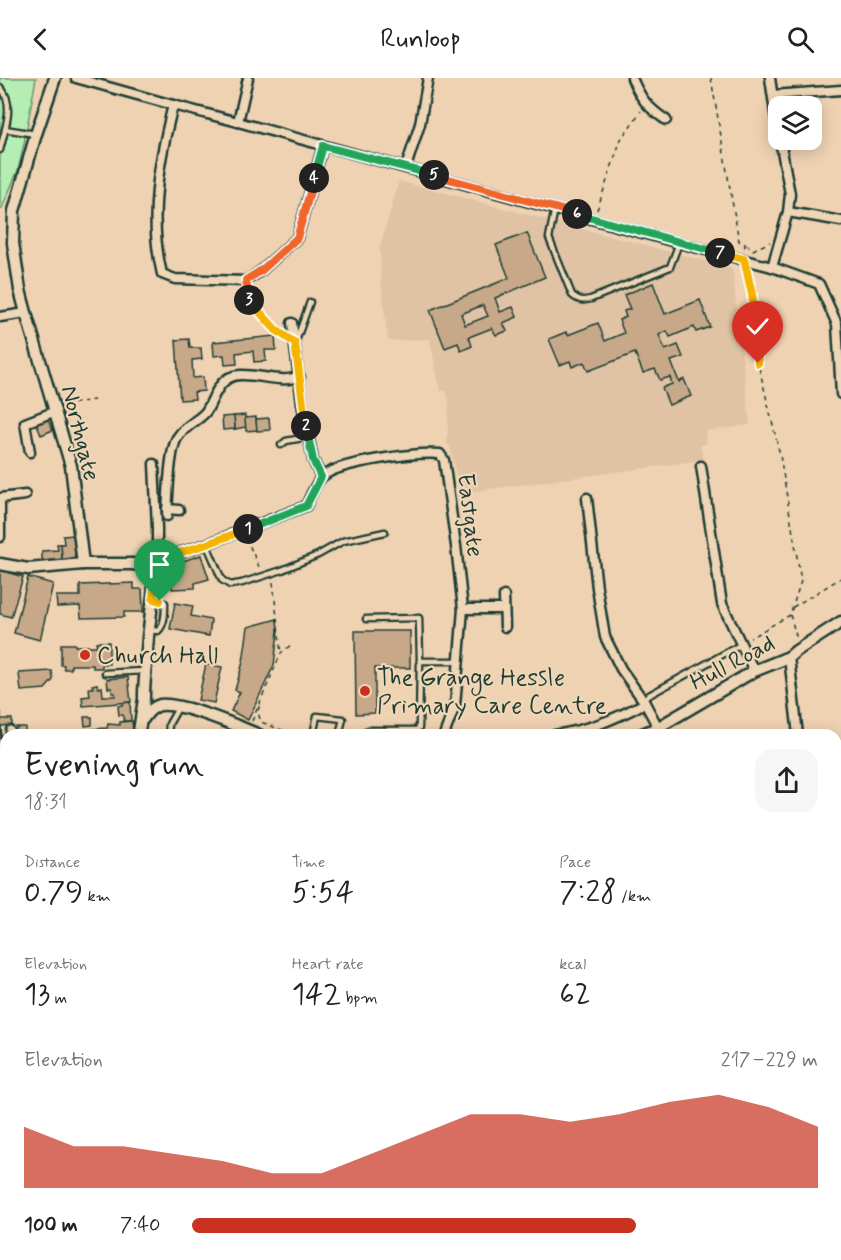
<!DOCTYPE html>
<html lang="en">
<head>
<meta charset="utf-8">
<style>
	body { margin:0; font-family:Mynerve,sans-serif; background:#f6f6f6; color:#202124; height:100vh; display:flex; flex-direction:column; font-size:22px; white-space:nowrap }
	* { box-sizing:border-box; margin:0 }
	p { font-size:20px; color:#757577 }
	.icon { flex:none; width:33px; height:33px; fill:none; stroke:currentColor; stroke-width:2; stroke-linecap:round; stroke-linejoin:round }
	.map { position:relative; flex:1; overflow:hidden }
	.drawer { position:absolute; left:0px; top:651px; width:842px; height:531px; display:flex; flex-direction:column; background:#fff; border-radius:18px 18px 0 0; box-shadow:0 3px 15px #0003 }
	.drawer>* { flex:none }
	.fabs { position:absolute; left:768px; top:18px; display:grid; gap:12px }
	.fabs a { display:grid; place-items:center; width:54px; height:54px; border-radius:12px; background:#fff; box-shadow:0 3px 15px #0003; font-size:30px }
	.pin { position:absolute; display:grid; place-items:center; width:51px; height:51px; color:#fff; margin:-62px -26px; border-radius:50% 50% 50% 0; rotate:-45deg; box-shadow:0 0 6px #0007 }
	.pin .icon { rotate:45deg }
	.km { position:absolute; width:30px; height:30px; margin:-15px; border-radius:50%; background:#222; color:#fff; font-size:16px; line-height:30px; text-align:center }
	.round { display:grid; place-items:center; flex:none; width:63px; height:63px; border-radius:18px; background:#f6f6f6 }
	.summary { display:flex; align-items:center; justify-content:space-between; height:102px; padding:0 24px }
	h1 { font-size:33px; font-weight:600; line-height:45px }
	.figures { display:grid; grid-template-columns:repeat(3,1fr); gap:9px; height:102px; padding:6px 24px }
	.figures div { display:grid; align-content:center }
	.figures b { font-size:30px; font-weight:600 }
	.figures small { font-size:16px; font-weight:400 }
	.figures p { font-size:16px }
	.chart { height:168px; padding:12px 24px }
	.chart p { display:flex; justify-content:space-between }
	.chart svg { width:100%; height:108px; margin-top:6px; fill:#c8321e; opacity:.7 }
	ul { padding:0 24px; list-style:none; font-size:20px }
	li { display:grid; grid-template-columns:96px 72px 1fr; align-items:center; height:45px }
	li i { height:15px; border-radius:8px; background:#c8321e }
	header { display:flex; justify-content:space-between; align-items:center; height:78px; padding:0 24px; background:#fff; font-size:27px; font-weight:600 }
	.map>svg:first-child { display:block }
	.built { fill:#dfc3a4 }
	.green { fill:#b4eeb2; stroke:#6a9673; stroke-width:1.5 }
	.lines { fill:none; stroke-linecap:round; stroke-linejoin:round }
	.stream { stroke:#5f9c9e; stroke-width:3 }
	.building { fill:#c7a98a; stroke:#1f3d34; stroke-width:1.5; fill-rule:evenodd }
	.service-casing { stroke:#1f3d34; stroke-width:9 }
	.pedestrian-casing { stroke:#1f3d34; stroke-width:11 }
	.minor-casing { stroke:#1f3d34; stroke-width:13 }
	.tertiary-casing { stroke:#1f3d34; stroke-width:15 }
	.path { stroke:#1f3d34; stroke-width:1.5; stroke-dasharray:4.5 4.5; stroke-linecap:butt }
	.service { stroke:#efd6b6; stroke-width:4.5 }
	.pedestrian { stroke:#efd6b6; stroke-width:7 }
	.minor { stroke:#efd6b6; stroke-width:8 }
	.tertiary { stroke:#efd6b6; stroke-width:10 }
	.split-1-casing { stroke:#fff; stroke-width:12 }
	.split-2-casing { stroke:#fff; stroke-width:12 }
	.split-3-casing { stroke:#fff; stroke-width:12 }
	.split-4-casing { stroke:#fff; stroke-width:12 }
	.split-5-casing { stroke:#fff; stroke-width:12 }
	.split-6-casing { stroke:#fff; stroke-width:12 }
	.split-7-casing { stroke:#fff; stroke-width:12 }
	.split-8-casing { stroke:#fff; stroke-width:12 }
	.split-1 { stroke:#f5b400; stroke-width:8 }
	.split-2 { stroke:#22a559; stroke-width:8 }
	.split-3 { stroke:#f5b400; stroke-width:8 }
	.split-4 { stroke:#f0652b; stroke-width:8 }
	.split-5 { stroke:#22a559; stroke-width:8 }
	.split-6 { stroke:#f0652b; stroke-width:8 }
	.split-7 { stroke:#22a559; stroke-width:8 }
	.split-8 { stroke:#f5b400; stroke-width:8 }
	.poi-dot { fill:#c8321e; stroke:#efd6b6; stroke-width:2 }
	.labels { text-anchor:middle; stroke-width:4.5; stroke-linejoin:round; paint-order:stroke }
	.street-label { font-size:24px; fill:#1f3d34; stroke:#efd6b6 }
	.poi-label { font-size:24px; fill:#1f3d34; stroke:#efd6b6; text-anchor:start }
</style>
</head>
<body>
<header><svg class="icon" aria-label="back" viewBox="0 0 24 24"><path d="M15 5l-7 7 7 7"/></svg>Runloop<svg class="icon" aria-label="search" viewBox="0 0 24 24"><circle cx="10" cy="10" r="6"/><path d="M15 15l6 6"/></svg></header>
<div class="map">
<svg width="841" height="1182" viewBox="0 0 841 1182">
	<rect width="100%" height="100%" fill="#efd2b2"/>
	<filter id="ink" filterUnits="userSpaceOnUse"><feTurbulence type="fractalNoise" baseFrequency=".0167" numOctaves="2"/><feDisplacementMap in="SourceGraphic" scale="12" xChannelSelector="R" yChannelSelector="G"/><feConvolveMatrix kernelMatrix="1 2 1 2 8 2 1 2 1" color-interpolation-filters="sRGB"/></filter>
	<g filter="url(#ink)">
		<g class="built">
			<polygon points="399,103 732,190 750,347 705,353 706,366 700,367 704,382 460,415 450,368 447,365 449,324 446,313 440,313 430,261 388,263 381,202 380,169"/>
			<polygon points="841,816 841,1182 371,1182 372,1176 836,1176 836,817"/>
		</g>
		<polygon class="green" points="0,0 36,0 24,66 18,92 2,130 0,131"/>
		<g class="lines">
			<g class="stream">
				<polyline points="836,789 841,784"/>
				<polyline points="361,1182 362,1176"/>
			</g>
		</g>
		<g class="building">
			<path d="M 527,155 L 545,199 L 495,220 L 500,234 L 513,229 L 517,239 L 503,245 L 507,253 L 496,257 L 492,250 L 469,259 L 472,268 L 461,273 L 458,265 L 445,270 L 430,232 L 509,200 L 496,167 ZM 483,227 L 488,238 L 465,247 L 461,236 Z"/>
			<polygon points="653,205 665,236 700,222 710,249 696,254 694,249 670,259 667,253 659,257 665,272 678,267 683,279 671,283 679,304 684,301 691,318 669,327 662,310 672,306 670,299 660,302 655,291 643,295 635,275 588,293 584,284 572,289 570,283 560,287 549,261 566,254 568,257 598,245 605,263 624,255 619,242 626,239 624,233 630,231 624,217"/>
			<polygon points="275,258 276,272 265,272 266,283 254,284 253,273 236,275 237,286 225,287 224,277 214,278 213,264"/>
			<polygon points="189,261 190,270 201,270 202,281 192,282 193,300 203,299 204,313 194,314 195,321 180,322 176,262"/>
			<polygon points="245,337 246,349 235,351 234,338"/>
			<polygon points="234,338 235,351 223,352 222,339"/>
			<polygon points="256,339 257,352 246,353 245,340"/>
			<polygon points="47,340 53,352 41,357 36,345"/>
			<polygon points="269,340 270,352 257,353 256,341"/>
			<polygon points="74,457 75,481 62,482 61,466 64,466 63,458"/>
			<polygon points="57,466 61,466 62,482 42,483 42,473 58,472"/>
			<polygon points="201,477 209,501 195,505 195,510 172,511 173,491 171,487"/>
			<polygon points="0,492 23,499 11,539 0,536"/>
			<polygon points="28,499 53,506 40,562 14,555"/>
			<polygon points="134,505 134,511 142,511 143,534 124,534 124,539 81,540 80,528 57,529 56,518 80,518 80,507"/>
			<polygon points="175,525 193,528 191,538 211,542 209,558 170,551"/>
			<polygon points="277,541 278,553 274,587 248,642 231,633 240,614 235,612 243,584 248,549"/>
			<polygon points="355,553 410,553 410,590 375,590 375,635 356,636"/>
			<polygon points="96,564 109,564 109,586 102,586 102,590 93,590 93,587 71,587 71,591 64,591 64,587 61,587 61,566 75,566 75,568 97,568"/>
			<polygon points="206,586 222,589 214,625 198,622"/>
			<polygon points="52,593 53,602 45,611 21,613 19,595"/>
			<polygon points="128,599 131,624 83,628 82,619 90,618 89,610 93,610 92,607 97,606 98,610 102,609 103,618 115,618 115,615 112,615 112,610 108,610 107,601"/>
			<polygon points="130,624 131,643 124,643 123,637 119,637 118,628 123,627 123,625"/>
			<polygon points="1,634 1,641 12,641 12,647 1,648 2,661 0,661"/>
			<polygon points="84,639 92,639 92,647 85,648"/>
			<polygon points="132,643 133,652 132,652 132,655 129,654 128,657 92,657 93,651 107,650 108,646 120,647 120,644"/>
			<polygon points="16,649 25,649 25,657 17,657"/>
			<polygon points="0,676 0,684 6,684 6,701 0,701"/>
			<polygon points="0,715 6,715 6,733 0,732"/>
			<polygon points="841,832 841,880 836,867 836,834"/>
			<polygon points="841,916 841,932 836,934 836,920"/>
			<polygon points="836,1130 841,1146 841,1156 836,1158"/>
			<rect x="393" y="1176" width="24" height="6"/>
			<polygon points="531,1176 550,1176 545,1182 537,1182 530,1177"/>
		</g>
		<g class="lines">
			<g class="service-casing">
				<g id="service">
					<path d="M 0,9 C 16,25 4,54 0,72"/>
					<polyline points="5,51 35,56"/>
					<path d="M 555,130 L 549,160 L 572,217 C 579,223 583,223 591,221 L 670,189 L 679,165"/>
					<polyline points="296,263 310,224"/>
					<polyline points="281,367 286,363 308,359"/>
					<polyline points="207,467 222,502 230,507 242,505 282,492 318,477 343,463 385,454"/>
					<polyline points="366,541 419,540 420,583"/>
					<path d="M 150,552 L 158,553 C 165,547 165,534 165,525 L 153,521"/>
					<polyline points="105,595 144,593"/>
					<polyline points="642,621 742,566"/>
					<polyline points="168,657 169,646 178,630"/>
					<polyline points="313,657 317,638 343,641 339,657"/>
					<polyline points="360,657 368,652 416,652 419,650 420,583 458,583"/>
					<polyline points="345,1182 346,1176"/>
					<polyline points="389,1182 389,1176"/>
				</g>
			</g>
			<g class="pedestrian-casing">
				<g id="pedestrian">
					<polyline points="10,652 10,657"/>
					<polyline points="0,712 6,711"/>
				</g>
			</g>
			<g class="minor-casing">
				<g id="minor">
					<polyline points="76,0 173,27 238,44 679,165 772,189 819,206 837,246 841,316"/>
					<path d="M 632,0 C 640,20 648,30 666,42"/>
					<polyline points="770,0 778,55"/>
					<polyline points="773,17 841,12"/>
					<path d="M 173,27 C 159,83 148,139 162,196 L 175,201 L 246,203 L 262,192 L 297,160 L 323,68"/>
					<polyline points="238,44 248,0"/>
					<polyline points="406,89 420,46 428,0"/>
					<polyline points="788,134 841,143"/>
					<polyline points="772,189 788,134 790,116 780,62"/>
					<polyline points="0,239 26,235"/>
					<polyline points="292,245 302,326 313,382 321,399"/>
					<polyline points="30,374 25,345 56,333"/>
					<polyline points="154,386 157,450 157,482"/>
					<polyline points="701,388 722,526 754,593"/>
					<polyline points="587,420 597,510 605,559 621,591 645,625 662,657"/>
					<polyline points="167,431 179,432"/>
					<path d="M 167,438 C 168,420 169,373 177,360 C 185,347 202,341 207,332 C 215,318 219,298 240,297 C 253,296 268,301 281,301 C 287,302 294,300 300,299"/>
					<polyline points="0,459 0,420 25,417"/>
					<path d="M 149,488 L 157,482 L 207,466 L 306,428 C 310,420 316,404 322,399 C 337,384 418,374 440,376 L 444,382 L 456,468 L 463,531 L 455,628 L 444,657"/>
					<polyline points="504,518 505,549"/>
					<polyline points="463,531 504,531"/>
					<polyline points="789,579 798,657"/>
					<path d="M 555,657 C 591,651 613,642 645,625"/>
					<polyline points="0,782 6,779"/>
					<polyline points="836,809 841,808"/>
					<polyline points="0,884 6,883"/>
					<polyline points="836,946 841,946"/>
					<polyline points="0,1004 6,1022"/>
					<polyline points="0,1062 6,1060"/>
					<polyline points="0,1170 6,1168"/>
					<polyline points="72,1176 74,1182"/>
					<polyline points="216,1182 216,1176"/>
				</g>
			</g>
			<g class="tertiary-casing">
				<g id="tertiary">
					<polyline points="55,0 36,56 14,133 13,165 20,212 26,235 71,388 83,486"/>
					<polyline points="0,486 28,491 83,486 132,486 149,488 155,501 148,559 144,613 144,621 139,653 140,657"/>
					<path d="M 143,641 C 147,635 152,629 160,627 C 181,624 238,648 259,657"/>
					<polyline points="640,657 657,650 754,593 789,579 796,573 841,544"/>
				</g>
			</g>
			<g class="path">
				<polyline points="711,0 739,163 745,166 744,173"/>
				<polyline points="597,132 621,61 641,33"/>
				<polyline points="746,166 753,172 770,164"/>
				<polyline points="746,193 752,216 756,252 758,285 780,377 801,503 790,537 750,560"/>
				<polyline points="248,212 249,223 276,252 285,258"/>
				<polyline points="64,327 94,322"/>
				<polyline points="246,460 260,491"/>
				<polyline points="273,504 281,575"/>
				<polyline points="793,529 841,500"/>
				<polyline points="790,537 797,561"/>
				<polyline points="259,628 258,635 261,644 295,657"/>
				<polyline points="252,643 281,575 292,566"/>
				<polyline points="0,954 6,988"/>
				<polyline points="0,1138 2,1146 0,1150"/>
			</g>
			<use href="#service" class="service"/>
			<use href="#pedestrian" class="pedestrian"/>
			<use href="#minor" class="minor"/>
			<use href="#tertiary" class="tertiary"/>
		</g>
	</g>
	<g class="lines" filter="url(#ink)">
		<g class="split-1-casing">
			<polyline id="split-1" points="160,523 153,521 155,501 149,488 157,482 207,466 248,451"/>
		</g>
		<g class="split-2-casing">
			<polyline id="split-2" points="248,451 306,428 321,399 313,382 306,348"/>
		</g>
		<g class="split-3-casing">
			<polyline id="split-3" points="249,222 276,252 295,265 306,348"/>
		</g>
		<g class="split-4-casing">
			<polyline id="split-4" points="249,222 246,202 262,192 297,160 314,100"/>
		</g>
		<g class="split-5-casing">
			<polyline id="split-5" points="314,100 323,68 434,97"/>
		</g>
		<g class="split-6-casing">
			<polyline id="split-6" points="434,97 577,136"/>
		</g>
		<g class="split-7-casing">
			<polyline id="split-7" points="577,136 720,175"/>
		</g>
		<g class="split-8-casing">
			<polyline id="split-8" points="720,175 744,181 752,216 756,252 758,285"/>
		</g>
		<use href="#split-1" class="split-1"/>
		<use href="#split-2" class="split-2"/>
		<use href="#split-3" class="split-3"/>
		<use href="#split-4" class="split-4"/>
		<use href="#split-5" class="split-5"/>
		<use href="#split-6" class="split-6"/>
		<use href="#split-7" class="split-7"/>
		<use href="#split-8" class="split-8"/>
	</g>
	<g class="poi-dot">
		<circle cx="85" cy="577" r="6"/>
		<circle cx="365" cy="613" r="6"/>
	</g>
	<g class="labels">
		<g class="street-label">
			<text transform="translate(81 355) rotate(76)" y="8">Northgate</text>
			<text transform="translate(471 437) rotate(83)" y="8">Eastgate</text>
			<text transform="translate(732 584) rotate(-28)" y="8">Hull Road</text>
		</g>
		<g class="poi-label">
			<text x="97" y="585">Church Hall</text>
			<text x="377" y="607">The Grange Hessle<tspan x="377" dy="28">Primary Care Centre</tspan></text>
		</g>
	</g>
</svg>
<div class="fabs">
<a><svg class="icon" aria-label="layers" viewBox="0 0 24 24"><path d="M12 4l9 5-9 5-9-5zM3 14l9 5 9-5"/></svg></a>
</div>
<div class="pin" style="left:160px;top:523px;background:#1e9e55"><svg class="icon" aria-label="arrive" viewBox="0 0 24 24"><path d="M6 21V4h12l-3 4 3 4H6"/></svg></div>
<div class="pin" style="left:758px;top:285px;background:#d93025"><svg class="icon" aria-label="check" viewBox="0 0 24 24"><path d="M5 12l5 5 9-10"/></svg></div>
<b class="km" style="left:248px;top:451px">1</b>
<b class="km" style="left:306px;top:348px">2</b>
<b class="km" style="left:249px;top:222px">3</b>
<b class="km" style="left:314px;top:100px">4</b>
<b class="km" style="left:434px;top:97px">5</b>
<b class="km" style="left:577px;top:136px">6</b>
<b class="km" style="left:720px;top:175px">7</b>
<section class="drawer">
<div class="summary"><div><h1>Evening run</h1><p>18:31</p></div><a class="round"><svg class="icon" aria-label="share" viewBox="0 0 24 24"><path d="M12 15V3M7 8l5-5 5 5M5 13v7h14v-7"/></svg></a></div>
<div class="figures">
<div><p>Distance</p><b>0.79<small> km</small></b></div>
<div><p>Time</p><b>5:54</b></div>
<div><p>Pace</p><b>7:28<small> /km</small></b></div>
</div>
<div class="figures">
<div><p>Elevation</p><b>13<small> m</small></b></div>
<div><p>Heart rate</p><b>142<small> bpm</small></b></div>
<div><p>kcal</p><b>62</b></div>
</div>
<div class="chart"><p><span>Elevation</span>217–229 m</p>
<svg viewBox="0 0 160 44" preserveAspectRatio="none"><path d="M0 44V19L10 27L20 27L30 30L40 33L50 38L60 38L70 30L80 22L90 14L100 14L110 17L120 14L130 9L140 6L150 11L160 19V44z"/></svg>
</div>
<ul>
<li><b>100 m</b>7:40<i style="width:71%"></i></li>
</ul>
</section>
</div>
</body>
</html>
